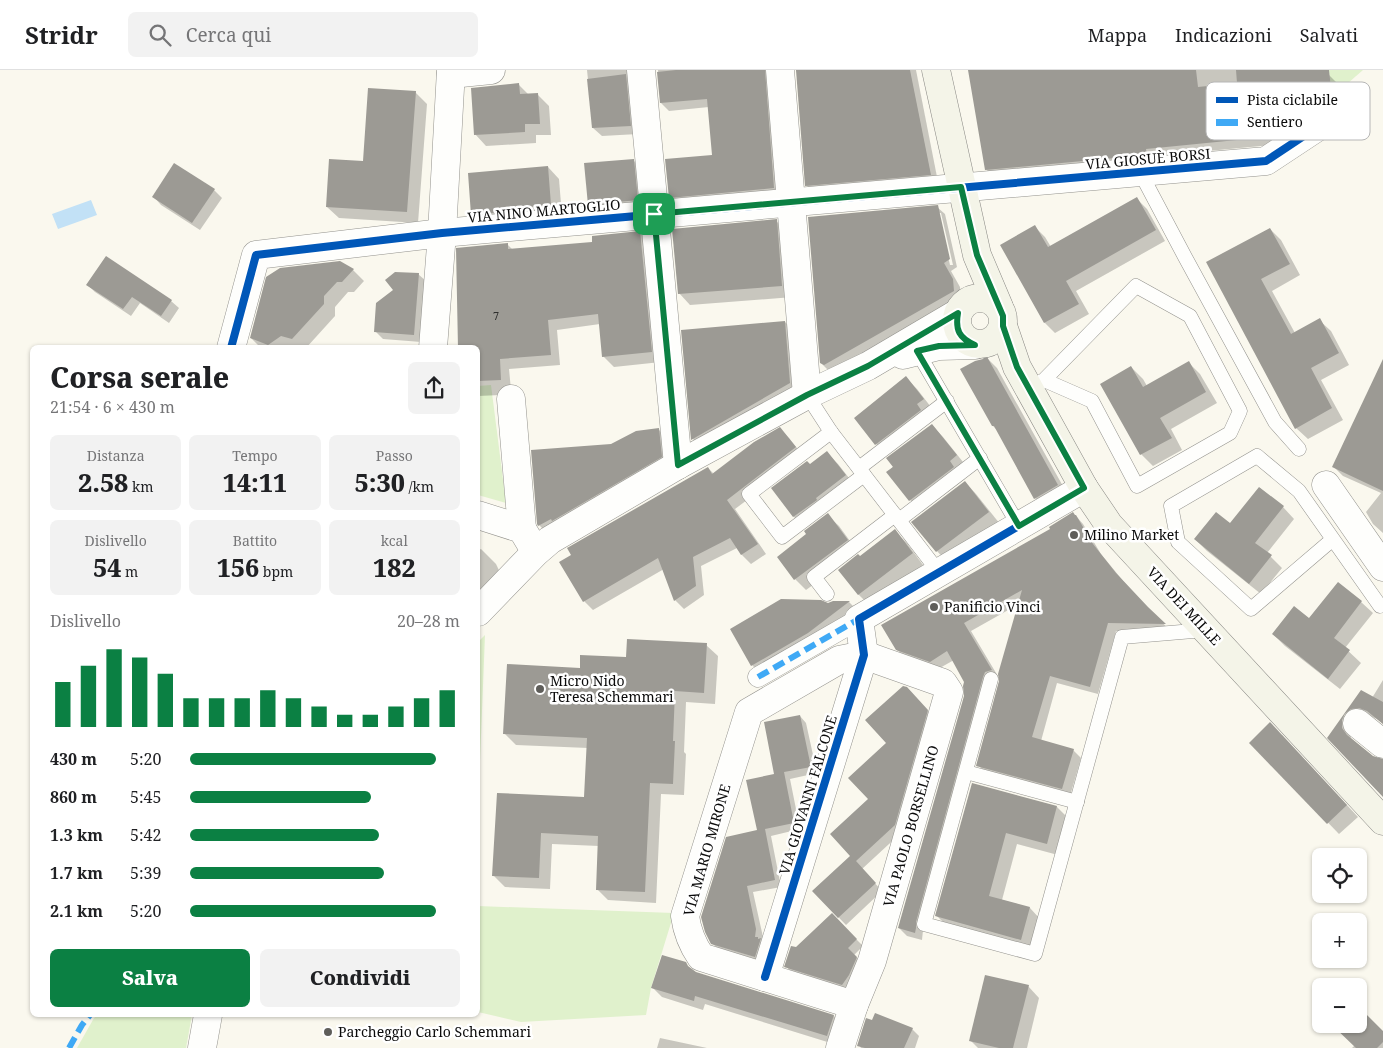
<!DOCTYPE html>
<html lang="it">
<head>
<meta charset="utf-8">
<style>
	body { margin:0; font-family:"Noto Serif",serif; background:#f2f2f2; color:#202124; height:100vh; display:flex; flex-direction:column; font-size:19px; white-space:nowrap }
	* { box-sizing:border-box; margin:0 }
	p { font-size:16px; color:#757577 }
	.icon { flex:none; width:28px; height:28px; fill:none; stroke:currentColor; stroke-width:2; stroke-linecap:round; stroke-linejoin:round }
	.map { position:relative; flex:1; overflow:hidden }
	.panel { position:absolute; left:30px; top:275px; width:450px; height:672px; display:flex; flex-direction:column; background:#fff; border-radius:8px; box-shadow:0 1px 4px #0004 }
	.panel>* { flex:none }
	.buttons { position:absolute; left:1312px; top:778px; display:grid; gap:10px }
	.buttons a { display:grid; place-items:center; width:55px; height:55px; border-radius:8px; background:#fff; box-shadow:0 1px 4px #0004; font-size:25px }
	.pin { position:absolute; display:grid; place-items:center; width:42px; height:42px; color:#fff; margin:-21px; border-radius:10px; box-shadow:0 2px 8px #0006 }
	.round { display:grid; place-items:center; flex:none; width:52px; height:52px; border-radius:8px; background:#f2f2f2 }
	.summary { display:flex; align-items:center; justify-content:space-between; height:85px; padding:0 20px }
	h1 { font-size:28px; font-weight:800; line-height:38px }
	.stats { display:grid; grid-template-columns:repeat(3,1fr); gap:8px; height:85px; padding:5px 20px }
	.stats div { display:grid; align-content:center; border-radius:8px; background:#f2f2f2; text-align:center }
	.stats b { font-size:25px; font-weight:800 }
	.stats small { font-size:14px; font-weight:400 }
	.stats p { font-size:14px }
	.chart { height:140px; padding:10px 20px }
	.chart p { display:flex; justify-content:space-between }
	.chart svg { width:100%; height:90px; margin-top:5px; stroke:#0b8043; stroke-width:6 }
	.button { display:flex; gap:10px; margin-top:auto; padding:10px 20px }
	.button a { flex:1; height:58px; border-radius:8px; background:#0b8043; color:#fff; font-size:20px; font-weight:800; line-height:58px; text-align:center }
	.button a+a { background:#f2f2f2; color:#202124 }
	ul { padding:0 20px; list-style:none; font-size:16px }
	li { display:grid; grid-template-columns:80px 60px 1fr; align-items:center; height:38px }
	li i { height:12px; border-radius:6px; background:#0b8043 }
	header { display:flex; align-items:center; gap:30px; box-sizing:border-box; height:70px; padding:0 25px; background:#fff; border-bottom:1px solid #e0e0e0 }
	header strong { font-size:24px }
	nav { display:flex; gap:28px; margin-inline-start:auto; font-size:18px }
	.search { width:350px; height:45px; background:#f2f2f2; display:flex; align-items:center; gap:12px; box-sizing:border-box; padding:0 18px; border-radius:8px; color:#757577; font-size:19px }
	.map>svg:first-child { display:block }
	.green { fill:#e0f1cc }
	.water { fill:#c2e1f6 }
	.shadow { fill:#0003; fill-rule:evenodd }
	.building { fill:#9c9a94 }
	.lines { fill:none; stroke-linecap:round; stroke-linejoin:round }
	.service-casing { stroke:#93928d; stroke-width:15 }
	.pedestrian-casing { stroke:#93928d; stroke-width:21 }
	.minor-casing { stroke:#93928d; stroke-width:29 }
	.tertiary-casing { stroke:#93928d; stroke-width:29 }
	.secondary-casing { stroke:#898884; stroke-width:29 }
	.service { stroke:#fefefc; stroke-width:14 }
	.pedestrian { stroke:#fefefc; stroke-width:20 }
	.minor { stroke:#fefefc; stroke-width:28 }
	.tertiary { stroke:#fefefc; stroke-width:28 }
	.secondary { stroke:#f4f4e8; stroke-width:28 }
	.quiet { stroke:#3fa9f5; stroke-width:6; stroke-dasharray:12 6; stroke-linecap:butt }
	.cycleway-casing { stroke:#fff; stroke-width:11 }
	.cycleway { stroke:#0057b8; stroke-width:8 }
	.route-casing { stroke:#fff; stroke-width:10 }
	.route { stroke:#0b8043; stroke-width:6 }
	.poi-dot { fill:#5f5e5a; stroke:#fff; stroke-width:2 }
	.labels { text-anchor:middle; stroke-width:5; stroke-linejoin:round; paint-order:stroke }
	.number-label { font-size:11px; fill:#2f2f2d }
	.street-label { font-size:14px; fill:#0b0b0b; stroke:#fff }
	.poi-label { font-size:14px; fill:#0b0b0b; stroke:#fff; text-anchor:start }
	.key { fill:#fff; stroke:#b6b6b6; stroke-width:1 }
	.key-label { font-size:14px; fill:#0b0b0b }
</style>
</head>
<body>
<header>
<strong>Stridr</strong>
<div class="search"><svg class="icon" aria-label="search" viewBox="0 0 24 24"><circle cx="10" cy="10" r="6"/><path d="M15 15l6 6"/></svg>Cerca qui</div>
<nav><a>Mappa</a><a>Indicazioni</a><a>Salvati</a></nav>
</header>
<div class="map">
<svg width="1383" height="978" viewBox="0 0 1383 978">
	<rect width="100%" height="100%" fill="#faf8ee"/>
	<g class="green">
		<polygon points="1329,0 1363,0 1332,27"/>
		<polygon points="491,315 506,433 478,425 478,316"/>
		<polygon points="485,565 478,742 478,572"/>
		<polygon points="478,836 674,843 651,918 646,945 521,952 478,942"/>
		<polygon points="98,945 192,945 186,978 77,978 94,948"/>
	</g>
	<polygon class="water" points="91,130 97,145 58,159 52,144"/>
	<g class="shadow">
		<polygon points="587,0 636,0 638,64 602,66 593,58"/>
		<polygon points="658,0 775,0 782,126 678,135 670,127 713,86 709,37 669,41 661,33"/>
		<polygon points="797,0 916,0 938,112 815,123 806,115"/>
		<polygon points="969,0 1302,0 1329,5 1337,13 1340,36 1284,74 1154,86 1154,93 994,108 986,99"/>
		<polygon points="519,15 529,25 538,25 549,36 551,65 536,65 536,73 486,76 475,64"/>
		<polygon points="415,22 427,34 418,153 339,148 327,137 364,93"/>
		<polygon points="633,90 645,102 648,141 601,145 590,134"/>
		<polygon points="175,95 214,120 222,128 200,160 161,135 154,127"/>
		<polygon points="548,97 559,109 562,146 484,156 473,144"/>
		<polygon points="1137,129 1147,139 1165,171 1076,221 1089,244 1055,263 1045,253 1002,175 1035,157 1045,167 1051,177"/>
		<path d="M 937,137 L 945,144 L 957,197 L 951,201 L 960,217 L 961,229 L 831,301 L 829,301 L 821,293 ZM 938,143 L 941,143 L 953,195 L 950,195 Z"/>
		<polygon points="776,151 788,162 793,227 690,235 679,223"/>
		<polygon points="1270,159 1281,170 1300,205 1272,221 1295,263 1319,250 1331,261 1349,295 1321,310 1343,350 1308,369 1296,358 1208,192"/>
		<polygon points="640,163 650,173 661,292 614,297 603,286 600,254 557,260 560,295 509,299 511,320 501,320 501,325 478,326 478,278 507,174 513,180 594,173"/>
		<polygon points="340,192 353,200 364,211 354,222 348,222 335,237 335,246 306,278 261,278 251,268"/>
		<polygon points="418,204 426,211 421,272 383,269 376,262"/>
		<polygon points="88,215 171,231 179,238 169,253 140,233 131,246 95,222"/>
		<polygon points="785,252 794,261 799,322 701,378 693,369 682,262"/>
		<polygon points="986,287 997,298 1069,427 1046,440 1035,428 997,360 993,356 983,290"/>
		<polygon points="1189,293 1200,304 1217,333 1171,359 1182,380 1153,396 1141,384 1102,314 1131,297 1143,309 1147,316"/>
		<polygon points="906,308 917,319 934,341 927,346 931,352 887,385 876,374"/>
		<polygon points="1383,318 1383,463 1373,454 1366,442 1381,423 1343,406 1334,397"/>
		<polygon points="932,355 943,367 967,397 960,403 965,409 922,442 910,430 888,402"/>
		<polygon points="658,359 669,370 671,397 550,466 538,454 611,376"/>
		<polygon points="780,359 789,368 804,387 735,439 766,484 751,494 742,485 737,478 701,496 704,525 684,539 675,530 664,499 593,540 584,531 708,398 714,404"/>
		<polygon points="827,383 838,394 856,417 826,440 827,441 806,458 794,447 773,418 810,396"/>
		<polygon points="965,412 976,424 1000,454 948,493 937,481"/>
		<polygon points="1260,418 1283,437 1294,449 1267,483 1282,498 1261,524 1207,481 1195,469 1231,455"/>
		<polygon points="827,445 839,456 858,482 806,520 795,509"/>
		<polygon points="1076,446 1083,454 1101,484 1124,512 1152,543 1172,562 1116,561 1098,624 1057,613 1041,671 1073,680 1081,688 1070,726 986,703 978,695 1019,534 971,561 999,608 993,610 923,860 922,870 907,866 899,858 965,626 966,612 954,590 938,599 905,587 896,579"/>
		<polygon points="894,461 906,472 923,495 870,536 858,524 860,487"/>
		<polygon points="481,479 496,494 505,513 478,531 478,480"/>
		<polygon points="1338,513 1361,532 1373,543 1345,578 1361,593 1340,619 1285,576 1273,564 1309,550"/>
		<polygon points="833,532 849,532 856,539 759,602 752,595"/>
		<polygon points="706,575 718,586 715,634 686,632 684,682 686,684 684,725 661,724 656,833 608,830 597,819 599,776 552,774 550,819 505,817 494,806 498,724 585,729 588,678 516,675 504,663 581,599 627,589"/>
		<polygon points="1383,610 1383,654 1377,649 1370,646 1350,659 1351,668 1373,687 1383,690 1383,726 1329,668 1361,622 1372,628"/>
		<polygon points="914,626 934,648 902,762 862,799 882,821 846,855 813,821 852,786 870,730"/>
		<polygon points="800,646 806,653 817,703 790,709 800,759 771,766 781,817 753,822 763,867 761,893 719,880 712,873 759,761 776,705"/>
		<polygon points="1282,665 1358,747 1339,764 1251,673"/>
		<polygon points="973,714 1057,737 1068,748 1058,785 1017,774 1002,830 1030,838 1041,850 1033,880 948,857 937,846"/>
		<polygon points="832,845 863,876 854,885 863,894 849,921 792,903 786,896"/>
		<polygon points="692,900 696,903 834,946 843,956 837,975 705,934 703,940 662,927 653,918"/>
		<polygon points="1028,916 1039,928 1027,978 978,978 970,970"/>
		<polygon points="1359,939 1383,963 1383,978 1352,978 1355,975 1334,955 1359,954"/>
		<polygon points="912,959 919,966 915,978 861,978 859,975"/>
		<polygon points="660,968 707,978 657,978"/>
	</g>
	<g class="building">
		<polygon points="676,0 765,0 774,118 669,128 665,89 712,85 707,29 660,33 657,2"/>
		<polygon points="796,0 910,0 931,105 805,116"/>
		<polygon points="968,0 1196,0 1198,17 1237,13 1236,0 1329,0 1332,27 1289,57 1284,58 1284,60 1276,66 1146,79 1147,85 985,100"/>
		<polygon points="626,4 631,56 592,58 587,9"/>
		<polygon points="519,13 520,24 538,23 540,54 525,54 525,62 474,65 471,18"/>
		<polygon points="368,18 416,21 407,142 326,137 329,89 363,91"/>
		<polygon points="634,89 638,130 588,135 584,93"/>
		<polygon points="174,93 215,119 192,153 152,127"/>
		<polygon points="548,96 551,135 504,139 505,142 471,145 468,103"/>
		<polygon points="1137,127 1156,160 1066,211 1079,234 1044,253 1000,175 1035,155 1048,177"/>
		<polygon points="938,135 950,189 944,193 953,209 954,221 824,295 820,293 808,147"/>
		<polygon points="777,149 782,216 678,224 672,159"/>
		<polygon points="1270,158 1290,194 1261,209 1291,264 1320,248 1339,283 1311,298 1332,338 1295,359 1206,192"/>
		<polygon points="640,161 652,282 602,287 598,244 548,250 551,285 500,289 501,310 478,311 478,278 458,278 456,178 508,173 508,179 592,172 592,166"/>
		<polygon points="106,186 172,230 161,246 132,227 123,239 86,215"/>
		<polygon points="340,191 354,199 342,212 337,212 324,226 324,234 292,269 281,266 268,275 250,268 266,207 280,198"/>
		<polygon points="395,202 419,203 414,265 374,262 376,233 393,220 385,210"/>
		<polygon points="785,251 790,313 691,370 681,260"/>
		<polygon points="986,285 1058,415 1034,429 994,356 992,356 960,299 975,291 983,289"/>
		<polygon points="1383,289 1383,421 1332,397"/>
		<polygon points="1189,291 1206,322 1160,348 1172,368 1140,385 1100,314 1131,296 1143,317"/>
		<polygon points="906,306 924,329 917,334 921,340 875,375 854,348"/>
		<polygon points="932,354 957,385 950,391 954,397 909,431 886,402 893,397 886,388"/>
		<polygon points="780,357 796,377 727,430 758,474 741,485 730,468 693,487 696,516 674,531 658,488 583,532 559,492 571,485 567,478 708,397 712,404 754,372"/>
		<polygon points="659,358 662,387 552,451 551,449 538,456 537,454 531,380 611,374 636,361"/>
		<polygon points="827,381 846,405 816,428 817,430 793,447 771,418 807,391 810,394"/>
		<polygon points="965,411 989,442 936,482 911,452"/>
		<polygon points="1259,417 1284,436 1255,473 1272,485 1249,514 1194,469 1216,442 1230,453"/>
		<polygon points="1073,442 1075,445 1076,445 1093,474 1116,503 1148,537 1166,554 1108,553 1090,617 1050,606 1032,667 1074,679 1062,719 976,696 999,611 998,604 1022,520 964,553 992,600 985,602 983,607 916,852 916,858 915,863 898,858 964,626 963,616 964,612 947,581 930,592 896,580 881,555 1050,459 1049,457"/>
		<polygon points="828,443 848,470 794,510 777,487 806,464 804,461"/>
		<polygon points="895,459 913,483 858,525 838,500 858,484 860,486"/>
		<polygon points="1338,512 1362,531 1334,568 1350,580 1328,609 1272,564 1294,536 1309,548"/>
		<polygon points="781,529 821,530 828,533 833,531 850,531 808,563 751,596 730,559"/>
		<polygon points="627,569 707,573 704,623 675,621 673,671 675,671 673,714 650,713 645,822 596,820 598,766 541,763 539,808 492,806 497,723 584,727 587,668 503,664 507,594 580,598 580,585 626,587"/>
		<polygon points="903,616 907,617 928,640 895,755 856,791 876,813 838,848 812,821 850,786 830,764 868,729 848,708 886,673 865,650"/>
		<polygon points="1361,620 1383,632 1383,654 1367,641 1359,638 1351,639 1345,644 1342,650 1342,658 1347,665 1373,686 1383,689 1383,727 1327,668"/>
		<polygon points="800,645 811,697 784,702 794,753 765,759 775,810 747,816 756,859 755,867 758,867 758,869 761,868 755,887 711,874 705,862 701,847 726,767 757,760 746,710 774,704 764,652"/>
		<polygon points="1270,652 1347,735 1327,754 1249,673"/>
		<polygon points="972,713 1057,736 1047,774 1006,763 989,826 1030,837 1021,870 935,846"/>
		<polygon points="832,843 857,869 848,878 857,887 849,905 842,915 784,897 791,876 796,877"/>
		<polygon points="662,885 686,892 688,896 696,902 834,945 827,966 695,926 694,931 651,918"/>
		<polygon points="985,905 1029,915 1013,978 999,978 969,971"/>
		<polygon points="1359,937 1383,961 1383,972 1377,978 1356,978 1331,954 1359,954"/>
		<polygon points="875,943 913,958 904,978 865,978 857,976 866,948 872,950"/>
	</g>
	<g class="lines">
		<g class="service-casing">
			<g id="service">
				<polyline points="1140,102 1185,187 1275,352 1299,379"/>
				<polyline points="917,281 1019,456"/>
				<polyline points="1029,318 1044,310 1136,216 1190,246 1240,341 1230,363 1137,416 1092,331 1044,310"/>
				<polyline points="807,325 831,362 938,501"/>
				<polyline points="831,362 749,424 782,467 864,405"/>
				<polyline points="859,398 947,331"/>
				<polyline points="899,450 980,388"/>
				<polyline points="1333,469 1251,539 1178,472 1171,436 1257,386 1299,421 1380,536 1383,535"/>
				<polyline points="827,524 814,507 895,445"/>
				<polyline points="991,609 924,854 1035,884 1122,567 1205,560"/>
				<polyline points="966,702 1077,732"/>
			</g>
		</g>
		<g class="pedestrian-casing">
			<polyline id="pedestrian" points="758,607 859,549"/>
		</g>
		<g class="minor-casing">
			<g id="minor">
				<polyline points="641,0 678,395"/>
				<polyline points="780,0 807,325"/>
				<polyline points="451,4 491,0"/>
				<polyline points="231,278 256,185 442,163 1266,91 1325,52"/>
				<polyline points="433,278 442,163 451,0"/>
				<polyline points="511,329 522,459"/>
				<polyline points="1326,415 1383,497"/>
				<polyline points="478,445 522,459 531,474"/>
				<polyline points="1357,653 1383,674"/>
				<polyline points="765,907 864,585 859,549 1084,418"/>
				<path d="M 854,935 L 701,887 C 692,874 687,861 685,846 L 749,642 L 839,590 L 864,585"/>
				<polyline points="840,978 854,935 872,891 949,622 943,613 864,585"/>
			</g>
		</g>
		<g class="tertiary-casing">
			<g id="tertiary">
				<polyline points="903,285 939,276 975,275"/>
				<polyline points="478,542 536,482 550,470 678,395 807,325 868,296 958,243"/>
				<polyline points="202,978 208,945"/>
			</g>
		</g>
		<g class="secondary-casing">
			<g id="secondary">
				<polyline points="936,0 977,185 999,237"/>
				<circle cx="980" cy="251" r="23"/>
				<polyline points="1003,256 1017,297 1084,418 1109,455 1383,751"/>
			</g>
		</g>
		<use href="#service" class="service"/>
		<use href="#pedestrian" class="pedestrian"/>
		<use href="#minor" class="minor"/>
		<use href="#tertiary" class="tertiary"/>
		<use href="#secondary" class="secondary"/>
		<g class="quiet">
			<polyline points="758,607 859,549"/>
			<polyline points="69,978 82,955 90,945"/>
		</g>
		<g class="cycleway-casing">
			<g id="cycleway">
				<polyline points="231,278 256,185 442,163 1266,91 1325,52"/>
				<polyline points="765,907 864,585 859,549 1084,418"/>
			</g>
		</g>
		<use href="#cycleway" class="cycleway"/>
	</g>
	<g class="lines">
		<g class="route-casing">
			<path id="route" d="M 961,117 L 977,185 L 1003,246 L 1003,256 L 1017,297 L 1084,418 L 1019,456 L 917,281 L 939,276 L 975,275 C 959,268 955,260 958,243 L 868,296 L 807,325 L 678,395 L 654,144 Z"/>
		</g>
		<use href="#route" class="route"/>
	</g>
	<g class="poi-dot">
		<circle cx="1074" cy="465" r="5"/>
		<circle cx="934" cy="537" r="5"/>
		<circle cx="540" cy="619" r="5"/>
		<circle cx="328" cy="962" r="5"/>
	</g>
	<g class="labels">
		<g class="number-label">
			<text x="496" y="250">7</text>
		</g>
		<g class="street-label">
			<text transform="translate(1148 89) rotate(-5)" y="5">VIA GIOSUÈ BORSI</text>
			<text transform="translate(544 141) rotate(-5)" y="5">VIA NINO MARTOGLIO</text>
			<text transform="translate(1184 536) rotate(47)" y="5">VIA DEI MILLE</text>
			<text transform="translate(808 725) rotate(-73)" y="5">VIA GIOVANNI FALCONE</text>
			<text transform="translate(911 756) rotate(-74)" y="5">VIA PAOLO BORSELLINO</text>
			<text transform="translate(707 780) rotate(-74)" y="5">VIA MARIO MIRONE</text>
		</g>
		<g class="poi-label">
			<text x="1084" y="470">Milino Market</text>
			<text x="944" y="542">Panificio Vinci</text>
			<text x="550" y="616">Micro Nido<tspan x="550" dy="16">Teresa Schemmari</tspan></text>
			<text x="338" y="967">Parcheggio Carlo Schemmari</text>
		</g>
	</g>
	<rect x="1206" y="12" width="164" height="58" rx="8" class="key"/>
	<rect x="1216" y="27" width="22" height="6" fill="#0057b8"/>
	<rect x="1216" y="49" width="22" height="7" fill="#3fa9f5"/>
	<g class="key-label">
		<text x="1247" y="35">Pista ciclabile</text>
		<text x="1247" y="57">Sentiero</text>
	</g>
</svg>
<div class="buttons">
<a><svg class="icon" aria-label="locate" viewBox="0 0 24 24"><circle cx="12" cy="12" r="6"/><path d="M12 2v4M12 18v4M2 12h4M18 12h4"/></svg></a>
<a>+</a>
<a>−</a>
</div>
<div class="pin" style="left:654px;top:144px;background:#1e9e55"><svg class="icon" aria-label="arrive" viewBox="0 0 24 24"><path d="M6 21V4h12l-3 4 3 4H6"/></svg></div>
<section class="panel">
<div class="summary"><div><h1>Corsa serale</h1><p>21:54 · 6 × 430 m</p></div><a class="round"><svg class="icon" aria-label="share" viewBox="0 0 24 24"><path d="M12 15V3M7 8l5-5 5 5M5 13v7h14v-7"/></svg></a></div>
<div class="stats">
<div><p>Distanza</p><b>2.58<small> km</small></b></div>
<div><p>Tempo</p><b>14:11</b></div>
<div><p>Passo</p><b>5:30<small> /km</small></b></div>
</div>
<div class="stats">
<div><p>Dislivello</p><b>54<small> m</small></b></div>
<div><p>Battito</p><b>156<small> bpm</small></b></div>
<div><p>kcal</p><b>182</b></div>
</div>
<div class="chart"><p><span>Dislivello</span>20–28 m</p>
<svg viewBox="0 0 160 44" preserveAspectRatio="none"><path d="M5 44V22M15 44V14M25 44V6M35 44V10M45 44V18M55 44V30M65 44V30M75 44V30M85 44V26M95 44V30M105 44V34M115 44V38M125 44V38M135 44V34M145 44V30M155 44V26"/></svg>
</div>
<ul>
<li><b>430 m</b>5:20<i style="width:91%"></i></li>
<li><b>860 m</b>5:45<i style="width:67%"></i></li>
<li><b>1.3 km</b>5:42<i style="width:70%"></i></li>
<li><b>1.7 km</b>5:39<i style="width:72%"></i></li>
<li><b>2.1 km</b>5:20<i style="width:91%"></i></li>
</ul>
<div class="button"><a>Salva</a><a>Condividi</a></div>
</section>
</div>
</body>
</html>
